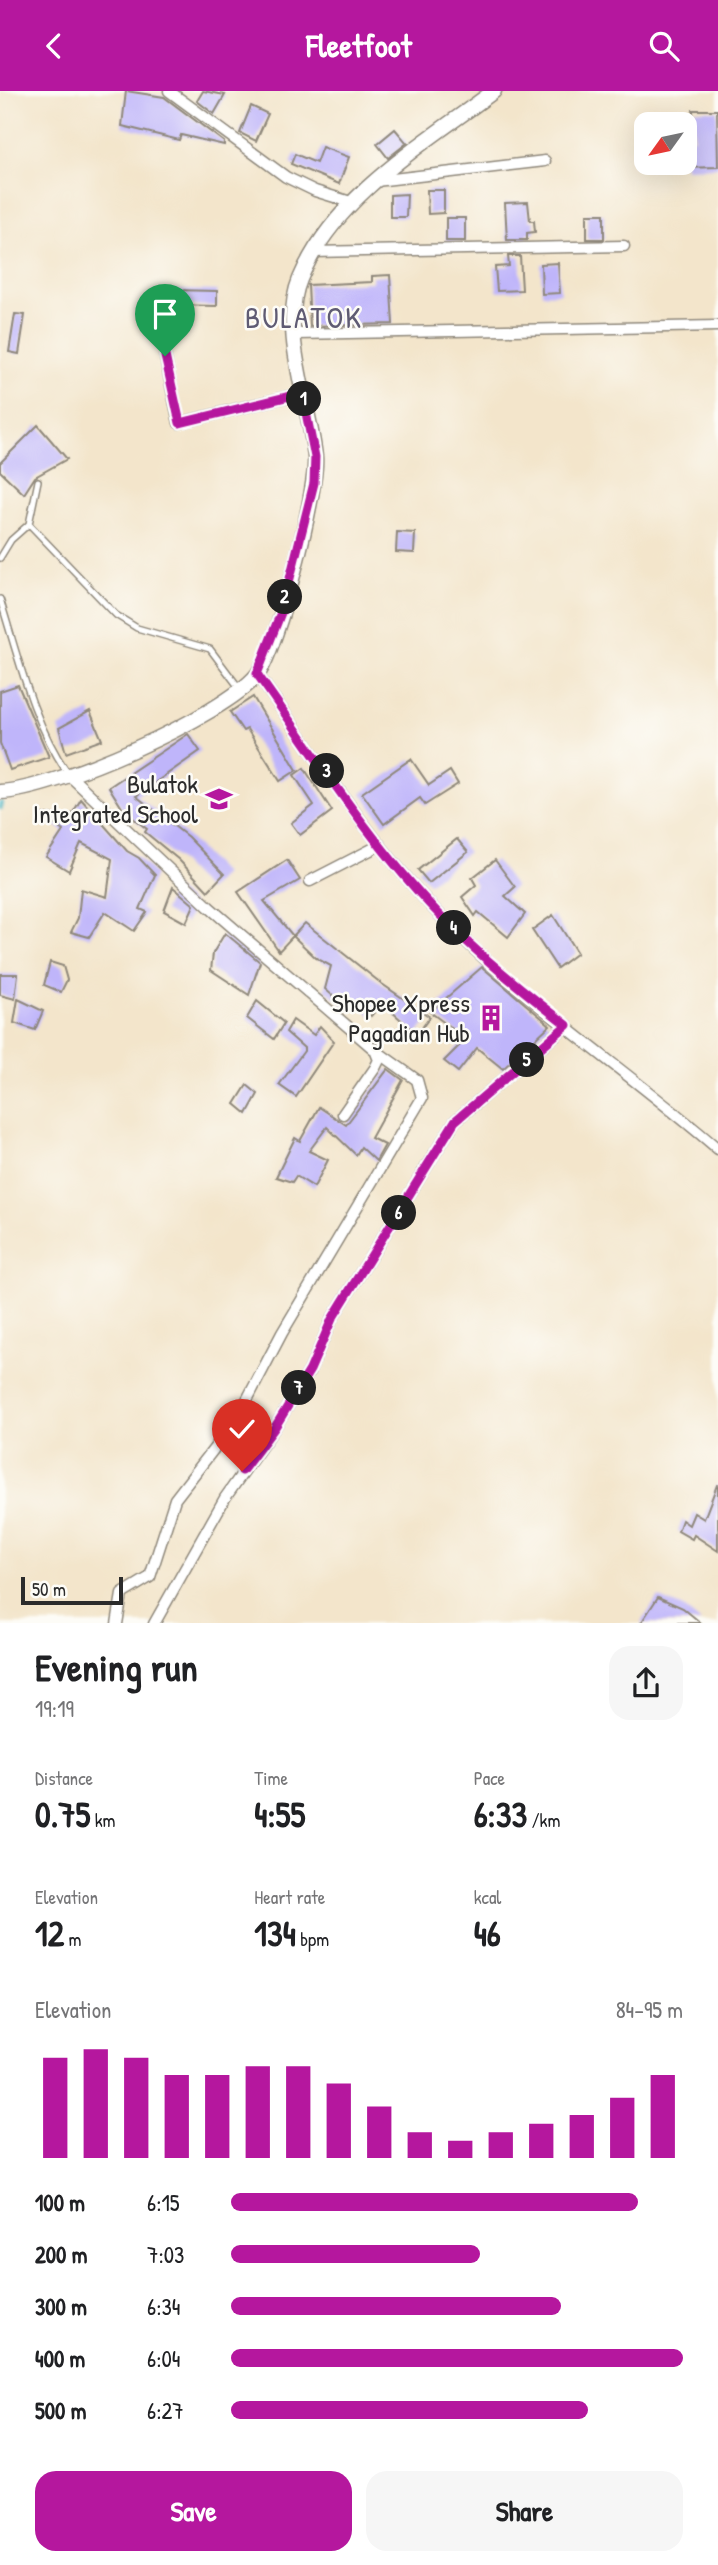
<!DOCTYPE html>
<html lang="en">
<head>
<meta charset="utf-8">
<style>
	body { margin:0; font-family:"Patrick Hand",sans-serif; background:#f6f6f6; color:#202124; height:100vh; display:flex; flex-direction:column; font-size:26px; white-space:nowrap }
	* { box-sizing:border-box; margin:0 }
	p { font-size:23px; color:#757577 }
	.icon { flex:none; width:38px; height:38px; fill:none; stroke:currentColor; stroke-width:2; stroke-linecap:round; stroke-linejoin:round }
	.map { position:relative; height:1532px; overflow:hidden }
	.details { display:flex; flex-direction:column; background:#fff; flex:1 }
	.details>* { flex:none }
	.needle { width:46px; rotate:237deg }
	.controls { position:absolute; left:634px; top:21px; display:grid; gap:14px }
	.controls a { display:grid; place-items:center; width:63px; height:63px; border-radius:14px; background:#fff; box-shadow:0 7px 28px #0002; font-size:35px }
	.scale { position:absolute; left:21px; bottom:18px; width:102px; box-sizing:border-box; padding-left:7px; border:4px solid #2b2b2b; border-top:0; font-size:19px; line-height:24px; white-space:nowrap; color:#2b2b2b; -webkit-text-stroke:5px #fdfcf7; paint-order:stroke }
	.pin { position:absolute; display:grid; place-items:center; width:60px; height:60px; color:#fff; margin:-72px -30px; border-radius:50% 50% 50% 0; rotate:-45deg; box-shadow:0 0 7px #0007 }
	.pin .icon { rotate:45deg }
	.km { position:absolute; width:35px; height:35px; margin:-18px; border-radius:50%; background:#222; color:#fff; font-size:19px; line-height:35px; text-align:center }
	.round { display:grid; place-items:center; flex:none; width:74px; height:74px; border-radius:21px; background:#f6f6f6 }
	.head { display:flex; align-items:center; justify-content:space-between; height:119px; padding:0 35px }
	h1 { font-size:38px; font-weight:800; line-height:52px }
	.figures { display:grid; grid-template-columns:repeat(3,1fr); gap:10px; height:119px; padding:7px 35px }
	.figures div { display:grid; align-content:center }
	.figures b { font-size:35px; font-weight:800 }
	.figures small { font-size:19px; font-weight:400 }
	.figures p { font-size:19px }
	.chart { height:196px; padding:14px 35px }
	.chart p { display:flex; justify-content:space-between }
	.chart svg { width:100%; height:126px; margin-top:7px; stroke:#b5179e; stroke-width:6 }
	.button { display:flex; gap:14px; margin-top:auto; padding:14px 35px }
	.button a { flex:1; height:80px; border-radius:21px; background:#b5179e; color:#fff; font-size:28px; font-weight:800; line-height:80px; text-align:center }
	.button a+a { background:#f6f6f6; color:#202124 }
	ul { padding:0 35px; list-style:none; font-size:23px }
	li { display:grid; grid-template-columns:112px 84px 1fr; align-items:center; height:52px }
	li i { height:18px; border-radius:9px; background:#b5179e }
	header { display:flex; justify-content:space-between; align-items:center; height:91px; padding:0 35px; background:#b5179e; color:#fff; font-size:32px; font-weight:800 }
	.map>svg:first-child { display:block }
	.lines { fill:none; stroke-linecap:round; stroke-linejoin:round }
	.stream { stroke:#44b2c0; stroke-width:4.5 }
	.building { fill:#bfb5fa }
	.service-casing { stroke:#8f887b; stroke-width:8 }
	.minor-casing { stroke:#8f887b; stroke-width:13 }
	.tertiary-casing { stroke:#8f887b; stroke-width:17 }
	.service { stroke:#fff; stroke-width:5 }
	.minor { stroke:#fff; stroke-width:10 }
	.tertiary { stroke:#fff; stroke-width:14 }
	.route-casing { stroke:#fff; stroke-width:14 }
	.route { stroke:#b5179e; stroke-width:9 }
	.labels { text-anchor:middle; stroke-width:5; stroke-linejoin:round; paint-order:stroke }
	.poi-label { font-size:26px; fill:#2b2b2b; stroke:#fdfcf7; text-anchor:end }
	.quarter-label { font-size:30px; letter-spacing:2px; fill:#5f5b73; stroke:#fdfcf7 }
</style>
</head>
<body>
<header><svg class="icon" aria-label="back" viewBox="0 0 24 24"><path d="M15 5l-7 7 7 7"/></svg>Fleetfoot<svg class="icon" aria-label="search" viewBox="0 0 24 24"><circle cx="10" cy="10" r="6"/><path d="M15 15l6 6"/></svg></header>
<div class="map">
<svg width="718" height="1533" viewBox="0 0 718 1533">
	<rect width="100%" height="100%" fill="#fdfcf7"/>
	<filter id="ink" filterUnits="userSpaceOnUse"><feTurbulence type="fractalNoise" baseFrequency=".0143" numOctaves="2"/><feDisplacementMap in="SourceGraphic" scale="14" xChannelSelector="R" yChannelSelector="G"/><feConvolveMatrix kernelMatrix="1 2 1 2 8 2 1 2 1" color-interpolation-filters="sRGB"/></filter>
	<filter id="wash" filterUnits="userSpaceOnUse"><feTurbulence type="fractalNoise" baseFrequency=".00686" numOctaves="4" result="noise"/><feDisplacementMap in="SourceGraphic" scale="28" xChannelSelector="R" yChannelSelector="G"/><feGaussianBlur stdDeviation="1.57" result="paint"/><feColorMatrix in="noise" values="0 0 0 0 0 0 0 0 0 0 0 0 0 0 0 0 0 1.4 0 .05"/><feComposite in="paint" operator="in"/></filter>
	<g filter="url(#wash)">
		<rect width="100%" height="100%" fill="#f3e5cb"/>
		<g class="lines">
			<polyline class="stream" points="0,717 1,712"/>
		</g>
		<g id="blocks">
			<g class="building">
				<polygon points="126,0 164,6 224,51 224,54 181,44 179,49 122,35"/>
				<polygon points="203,0 225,4 214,23 197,10"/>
				<polygon points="251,15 268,23 256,50 240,42"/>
				<polygon points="693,19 717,19 718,76 685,77 684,47 694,47"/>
				<polygon points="395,38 407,52 388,67 377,53"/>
				<polygon points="322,56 349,66 339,93 291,73 295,63 316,72"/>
				<polygon points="427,99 444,99 444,122 428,123"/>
				<polygon points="407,103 406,126 390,126 390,104"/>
				<polygon points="528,111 530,130 534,130 535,141 527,142 527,149 507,149 505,112"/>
				<rect x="587" y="123" width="17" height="25"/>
				<rect x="446" y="127" width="19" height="23"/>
				<polygon points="508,165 520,165 522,199 497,200 495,176 509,175"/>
				<polygon points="558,172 560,202 542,203 541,173"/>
				<polygon points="390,184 393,233 310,235 308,194 372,191 372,185"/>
				<polygon points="172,199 217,200 217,215 172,214"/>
				<polygon points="15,223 25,224 19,263 9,261"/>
				<polygon points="38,334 67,368 35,386 24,403 0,380 0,372"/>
				<polygon points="397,441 415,442 414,462 396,461"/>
				<polygon points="18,594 49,666 10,679 0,652 0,600"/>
				<polygon points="253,606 297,679 280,690 247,638 243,640 230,621"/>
				<polygon points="90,620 102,649 66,662 59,637"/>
				<polygon points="188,643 200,660 136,705 188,746 224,783 208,800 179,769 145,741 147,738 124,720 109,696"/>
				<polygon points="411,668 429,694 450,680 458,693 425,714 420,707 384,733 362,702"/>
				<polygon points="304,677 332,720 300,744 291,732 314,714 294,684"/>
				<polygon points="81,708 127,760 139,767 155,784 140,818 147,821 134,840 105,821 89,846 71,841 78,827 81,798 107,806 112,768 81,752 69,780 46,766 63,740 41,723 71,725"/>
				<polygon points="457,748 468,761 429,792 418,779"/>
				<polygon points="287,769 300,789 264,810 293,845 279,860 238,801"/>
				<polygon points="495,769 515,796 505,805 525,823 508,846 478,821 475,825 462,806 476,794 472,787"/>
				<polygon points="173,796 194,814 186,832 164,820"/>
				<polygon points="553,824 577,862 557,877 532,839"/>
				<polygon points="305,832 382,893 430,926 417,943 382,912 371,925 360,911 350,920 325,898 331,875 316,867 293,845"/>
				<polygon points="225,842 260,871 249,904 211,879 213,862"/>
				<polygon points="50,871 63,875 67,889 61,901 44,894"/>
				<polygon points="482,876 550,934 503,978 477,957 458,981 444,970 466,948 430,921"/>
				<polygon points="0,883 18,883 15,908 0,904"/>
				<polygon points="18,908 43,920 35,939 14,932"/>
				<polygon points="257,910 284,932 274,948 247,927"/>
				<polygon points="293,929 314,944 320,935 334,950 296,1006 279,994 304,960 304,957 286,941"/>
				<polygon points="388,978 403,989 371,1047 385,1054 376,1070 361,1056 356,1064 327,1036 309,1060 328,1069 314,1096 296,1085 292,1091 276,1086 295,1047 300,1050 319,1016 346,1034"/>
				<polygon points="247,994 258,1003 247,1023 235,1013"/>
				<polygon points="717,1394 718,1394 718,1460 694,1444 692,1448 678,1440 682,1429 689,1434 694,1422 704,1428"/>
				<polygon points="658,1506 683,1517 701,1532 641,1532"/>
			</g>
		</g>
	</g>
	<g filter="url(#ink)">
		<use href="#blocks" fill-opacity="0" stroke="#8f887b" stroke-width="2"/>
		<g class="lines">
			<g class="service-casing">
				<g id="service">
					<polyline points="29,433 116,524 137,537 210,558 240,598"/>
					<polyline points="0,467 11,449 29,433 38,390"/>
					<path d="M 0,508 C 18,565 33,632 67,681"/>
				</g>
			</g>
			<g class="minor-casing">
				<g id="minor">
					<polyline points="169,0 286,86 315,100 354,112"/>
					<polyline points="376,90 545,70"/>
					<polyline points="312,161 624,155"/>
					<polyline points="296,243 718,235"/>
					<polyline points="165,265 179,332 302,302"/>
					<path d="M 257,583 C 315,664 369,749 437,821 C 521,910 626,978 718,1058"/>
					<polyline points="69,684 209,816 375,959 379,969 375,977 343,1023"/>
					<polyline points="310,790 380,754"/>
					<polyline points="117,1533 122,1503 150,1486 175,1408 237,1328 282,1242 422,1007 417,989 375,959"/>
					<polyline points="154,1533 225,1407 275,1336 310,1279 332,1228 455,1030 567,934"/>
				</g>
			</g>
			<g class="tertiary-casing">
				<path id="tertiary" d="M 0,701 C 55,699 222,626 257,584 C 277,559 318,399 315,366 C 310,314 279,238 300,188 C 334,105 425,52 494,0"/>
			</g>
			<use href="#service" class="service"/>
			<use href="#minor" class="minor"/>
			<use href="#tertiary" class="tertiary"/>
		</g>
	</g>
	<g class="lines" filter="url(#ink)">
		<g class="route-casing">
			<path id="route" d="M 165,265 L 180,332 L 302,302 L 315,366 L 314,392 L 282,519 L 257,583 C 315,664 369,750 438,822 C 477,863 522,899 567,934 L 455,1030 L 332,1228 L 310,1279 L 275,1336 L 242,1380"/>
		</g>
		<use href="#route" class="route"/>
	</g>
	<defs>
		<g id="school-bare" transform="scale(2.1)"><path d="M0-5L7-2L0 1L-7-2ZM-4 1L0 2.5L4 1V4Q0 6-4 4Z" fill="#b5179e" stroke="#fdfcf7" stroke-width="2.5" paint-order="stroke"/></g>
		<g id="building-bare" transform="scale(2.1)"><path d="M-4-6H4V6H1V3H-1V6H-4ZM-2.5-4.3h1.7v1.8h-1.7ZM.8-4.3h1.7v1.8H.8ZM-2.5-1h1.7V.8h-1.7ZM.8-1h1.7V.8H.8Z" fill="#b5179e" stroke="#fdfcf7" stroke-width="2.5" paint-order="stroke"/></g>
	</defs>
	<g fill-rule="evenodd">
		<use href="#school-bare" x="219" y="708"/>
		<use href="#building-bare" x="491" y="927"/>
	</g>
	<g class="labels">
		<g class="poi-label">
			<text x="198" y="702">Bulatok<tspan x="198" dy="30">Integrated School</tspan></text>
			<text x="470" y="921">Shopee Xpress<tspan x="470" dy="30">Pagadian Hub</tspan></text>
		</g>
		<g class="quarter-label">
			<text x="304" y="237">BULATOK</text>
		</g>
	</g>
</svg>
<div class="controls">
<a><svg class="needle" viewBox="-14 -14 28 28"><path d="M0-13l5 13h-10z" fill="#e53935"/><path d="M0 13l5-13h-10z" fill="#757577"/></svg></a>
</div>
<div class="scale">50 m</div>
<div class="pin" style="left:165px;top:265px;background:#1e9e55"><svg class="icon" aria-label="arrive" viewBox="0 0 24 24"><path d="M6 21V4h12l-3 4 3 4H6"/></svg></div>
<div class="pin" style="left:242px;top:1380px;background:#d93025"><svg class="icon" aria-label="check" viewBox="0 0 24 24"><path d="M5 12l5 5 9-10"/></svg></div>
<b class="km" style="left:304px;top:308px">1</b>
<b class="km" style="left:285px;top:506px">2</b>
<b class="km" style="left:327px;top:680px">3</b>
<b class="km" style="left:454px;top:837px">4</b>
<b class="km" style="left:527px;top:969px">5</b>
<b class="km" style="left:399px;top:1122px">6</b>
<b class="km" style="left:299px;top:1297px">7</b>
</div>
<section class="details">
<div class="head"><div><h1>Evening run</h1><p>19:19</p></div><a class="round"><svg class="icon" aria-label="share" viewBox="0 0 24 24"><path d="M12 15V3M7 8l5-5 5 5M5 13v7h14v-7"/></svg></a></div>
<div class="figures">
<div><p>Distance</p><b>0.75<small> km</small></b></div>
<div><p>Time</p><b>4:55</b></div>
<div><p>Pace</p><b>6:33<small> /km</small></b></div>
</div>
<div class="figures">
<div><p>Elevation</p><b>12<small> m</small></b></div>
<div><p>Heart rate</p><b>134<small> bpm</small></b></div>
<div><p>kcal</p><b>46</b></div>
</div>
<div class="chart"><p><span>Elevation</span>84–95 m</p>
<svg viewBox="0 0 160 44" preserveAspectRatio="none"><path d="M5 44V9M15 44V6M25 44V9M35 44V15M45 44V15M55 44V12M65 44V12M75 44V18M85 44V26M95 44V35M105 44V38M115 44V35M125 44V32M135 44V29M145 44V23M155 44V15"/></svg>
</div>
<ul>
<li><b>100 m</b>6:15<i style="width:90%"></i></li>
<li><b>200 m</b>7:03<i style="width:55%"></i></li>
<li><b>300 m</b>6:34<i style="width:73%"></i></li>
<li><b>400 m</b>6:04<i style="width:100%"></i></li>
<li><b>500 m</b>6:27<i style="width:79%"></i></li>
</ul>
<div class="button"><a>Save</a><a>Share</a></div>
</section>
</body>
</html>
